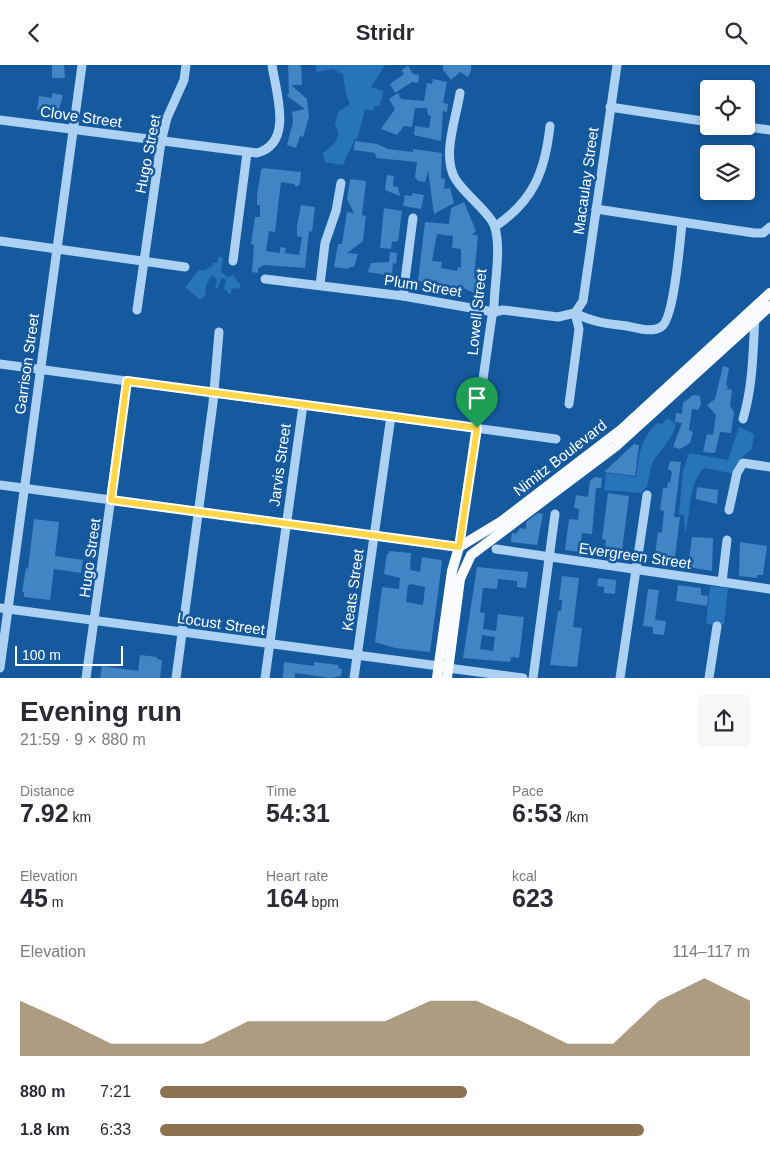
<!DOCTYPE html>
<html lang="en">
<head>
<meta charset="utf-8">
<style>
	body { margin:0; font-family:Arial,sans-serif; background:#f7f7f7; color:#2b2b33; height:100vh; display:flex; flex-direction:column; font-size:19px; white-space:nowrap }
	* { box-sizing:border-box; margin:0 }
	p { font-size:16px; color:#7c7c81 }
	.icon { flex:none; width:28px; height:28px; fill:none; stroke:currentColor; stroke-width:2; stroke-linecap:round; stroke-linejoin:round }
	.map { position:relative; height:613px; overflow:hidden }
	.side { display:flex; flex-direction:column; background:#fff; flex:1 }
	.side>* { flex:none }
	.controls { position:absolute; left:700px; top:15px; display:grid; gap:10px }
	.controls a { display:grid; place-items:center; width:55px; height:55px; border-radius:5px; background:#fff; box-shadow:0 2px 8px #0003; font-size:25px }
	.scale { position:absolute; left:15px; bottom:12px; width:108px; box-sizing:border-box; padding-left:5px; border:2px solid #fff; border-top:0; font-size:14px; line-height:18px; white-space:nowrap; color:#fff; -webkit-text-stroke:4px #15599e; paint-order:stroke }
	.pin { position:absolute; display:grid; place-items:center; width:42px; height:42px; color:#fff; margin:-51px -21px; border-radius:50% 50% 50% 0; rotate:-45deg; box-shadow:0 0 5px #0007 }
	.pin .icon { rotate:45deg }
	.round { display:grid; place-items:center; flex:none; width:52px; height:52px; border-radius:5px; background:#f7f7f7 }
	.headline { display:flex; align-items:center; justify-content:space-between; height:85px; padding:0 20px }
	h1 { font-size:28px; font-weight:700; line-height:38px }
	.stats { display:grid; grid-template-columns:repeat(3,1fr); gap:8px; height:85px; padding:5px 20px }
	.stats div { display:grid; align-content:center }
	.stats b { font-size:25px; font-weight:700 }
	.stats small { font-size:14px; font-weight:400 }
	.stats p { font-size:14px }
	.chart { height:140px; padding:10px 20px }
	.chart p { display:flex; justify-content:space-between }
	.chart svg { width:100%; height:90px; margin-top:5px; fill:#8a734e; opacity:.7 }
	ul { padding:0 20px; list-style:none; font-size:16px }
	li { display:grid; grid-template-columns:80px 60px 1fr; align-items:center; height:38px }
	li i { height:12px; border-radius:6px; background:#8a734e }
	header { display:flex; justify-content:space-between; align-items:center; height:65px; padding:0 20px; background:#fff; font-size:22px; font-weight:700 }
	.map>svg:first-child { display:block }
	.green { fill:#2874bb }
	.building { fill:#4285c5; fill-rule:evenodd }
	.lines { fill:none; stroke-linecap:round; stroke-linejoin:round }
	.minor { stroke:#acd1f3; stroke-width:9 }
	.major { stroke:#f9fbff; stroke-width:10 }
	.route-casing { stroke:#fff; stroke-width:10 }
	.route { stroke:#ffd54a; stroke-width:6 }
	.labels { text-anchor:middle; stroke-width:5; stroke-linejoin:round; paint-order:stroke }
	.street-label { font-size:15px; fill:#fff; stroke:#15599e }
</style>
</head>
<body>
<header><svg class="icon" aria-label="back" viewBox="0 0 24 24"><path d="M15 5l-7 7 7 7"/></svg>Stridr<svg class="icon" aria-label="search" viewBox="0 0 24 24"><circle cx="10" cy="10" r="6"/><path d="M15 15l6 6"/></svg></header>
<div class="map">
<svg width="770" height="613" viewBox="0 0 770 613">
	<rect width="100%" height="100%" fill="#15599e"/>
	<g class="green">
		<polygon points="316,0 385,0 371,22 384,26 379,41 374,41 373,46 365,44 358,72 354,76 343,100 325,97 323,88 335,78 339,69 335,59 338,47 350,39 346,30 343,9 333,4 316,7"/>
		<polygon points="219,191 223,193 221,207 228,212 233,210 241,221 239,224 232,223 231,229 229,229 224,223 226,216 224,213 221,214 218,223 215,223 217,215 212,210 206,220 205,231 200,235 185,222 199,205 205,205 212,201 213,197 217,198"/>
		<path d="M 668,353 L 676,359 L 672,370 L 652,398 L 647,422 L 640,428 L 604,425 L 606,408 L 636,412 C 640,388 639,376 657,358 L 662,359 Z"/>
		<path d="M 739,362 L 754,369 L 752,384 L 741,393 L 735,409 L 704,403 C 687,421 692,446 685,468 L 684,451 L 679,449 L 683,406 L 689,388 L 728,395 Z"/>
		<polygon points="710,521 728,523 724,559 706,559"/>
	</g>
	<g class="building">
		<polygon points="52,0 64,0 65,13 52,13"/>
		<polygon points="288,0 301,0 302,20 291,20 307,34 309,52 303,72 300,71 296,83 287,80 293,57 292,47 305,44 287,31 289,28"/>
		<polygon points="443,0 471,0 471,6 468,12 460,7 451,15 443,5"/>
		<polygon points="408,1 413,9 419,10 418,18 412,17 395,28 390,19 404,9 402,5"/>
		<polygon points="433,14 447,17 443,38 448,39 447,47 443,46 441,76 414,70 415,61 429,63 431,51 428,50 427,43 415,43 412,62 404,61 397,70 381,64 395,44 389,34 398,28 401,34 424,36 427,18 432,19"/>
		<polygon points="52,28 63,30 58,48 37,45 39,31 52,33"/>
		<polygon points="355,76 377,79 388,84 413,87 413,84 442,88 441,113 445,114 444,124 450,123 454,138 434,149 428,106 425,117 418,116 415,112 417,97 376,93 375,88 354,85"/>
		<polygon points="263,103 301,107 300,119 296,122 294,119 281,117 275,167 269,166 266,186 280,188 280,182 286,183 285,188 299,190 302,172 297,171 297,161 301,140 315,142 312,167 309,166 305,203 264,200 258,203 258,208 252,207 254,180 251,179 255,152 260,152 260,140 257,140 257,130 261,105"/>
		<polygon points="387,110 394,111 393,121 398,122 400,131 385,125"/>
		<polygon points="350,114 366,116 362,150 366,151 363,176 347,188 358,189 354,202 349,202 349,204 334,202 338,179 342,179 347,147 354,148 347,134"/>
		<polygon points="412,128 424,130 421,144 403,141 405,130 412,131"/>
		<path d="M 464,137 L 476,166 L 472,170 L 478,170 L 474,213 L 478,214 L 481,223 L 474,228 L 463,223 L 458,226 L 450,226 L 450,220 L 418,216 L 425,157 L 449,159 L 451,143 ZM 437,169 L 453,171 L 452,183 L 461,184 L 461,203 L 458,202 L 457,206 L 441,203 L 442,197 L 432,196 Z"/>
		<polygon points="384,143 402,146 398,176 392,177 391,184 380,183"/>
		<polygon points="390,187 397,188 396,199 393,198 392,211 368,207 371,198 389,197"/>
		<polygon points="723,301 729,303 726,320 728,321 727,324 732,325 730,341 734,347 731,368 720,367 715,388 703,387 707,369 713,370 716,350 707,340 715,334"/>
		<polygon points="693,330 700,331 701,339 698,345 692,344 689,365 693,367 690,378 680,384 673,382 682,358 675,357 676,348 682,349 683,338"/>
		<polygon points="634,379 639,380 635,411 604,407"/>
		<polygon points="670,396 681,397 674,452 680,452 674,500 654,497 658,467 662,468 664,446 660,445 663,423 667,423 668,417 670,418 672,407 668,404"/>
		<polygon points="595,412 602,413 601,423 596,423 592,469 582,468 580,487 565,485 569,454 578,455 579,444 574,443 576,430 588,432 590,416"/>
		<polygon points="697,422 718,425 717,439 696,434"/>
		<polygon points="608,428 629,431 621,493 604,491 606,475 602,474"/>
		<polygon points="538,448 543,449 537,480 511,477 512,468 516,469 520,463 526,464 526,457"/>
		<polygon points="34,454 59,457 55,491 83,495 81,508 54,504 50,535 24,532 24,527 22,527 26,503 28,504"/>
		<polygon points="692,472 713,473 712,506 688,502"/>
		<polygon points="740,477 767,481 763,510 757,510 757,513 739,511"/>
		<path d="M 389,486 L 411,488 L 410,505 L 420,507 L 422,492 L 441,495 L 442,498 L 430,587 L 395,583 L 375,577 L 382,522 L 399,524 L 400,513 L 384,509 L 387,489 L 389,489 ZM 411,519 L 425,522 L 423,540 L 406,537 L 408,520 Z"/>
		<path d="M 477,502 L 528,507 L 526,523 L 517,522 L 517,516 L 498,514 L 497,524 L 483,523 L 480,547 L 485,548 L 483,564 L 496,566 L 498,549 L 524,552 L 519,593 L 511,592 L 510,597 L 463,593 ZM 482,570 L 495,572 L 493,586 L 480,584 Z"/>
		<polygon points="562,511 579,513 573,562 582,563 577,602 550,600 558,546 561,546 562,535 559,535"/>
		<polygon points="598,513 616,515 615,529 604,528 604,522 597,521"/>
		<polygon points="678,520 701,523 701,530 708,531 707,541 676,536"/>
		<polygon points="648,524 659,525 655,555 666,556 664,570 653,569 653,562 643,561"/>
		<polygon points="140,590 157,592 157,594 162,595 160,613 100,613 102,601 138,606"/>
		<polygon points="284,597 314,601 314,597 339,600 338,603 342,604 341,611 330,613 295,608 295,613 283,613"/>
	</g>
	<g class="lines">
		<g class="minor">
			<polyline points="610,42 709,57"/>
			<path d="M 0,55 L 257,88 C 294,78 276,28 272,0"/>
			<polyline points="741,61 770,65"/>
			<polyline points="596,144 754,168 763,168 770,162"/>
			<path d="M 496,161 C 534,135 545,106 550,61"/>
			<polyline points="0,176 185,202"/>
			<polyline points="233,196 247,88"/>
			<polyline points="265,214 403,231 494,247 503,245 558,252 575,248 583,236 617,0"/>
			<polyline points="320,220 325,178 336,146 341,118"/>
			<polyline points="403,231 413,153"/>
			<polyline points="137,245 161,77 167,53 184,15 186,0"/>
			<path d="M 575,248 C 592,257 608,259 627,261 C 637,263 652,268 661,262 C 674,255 680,176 682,158"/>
			<polyline points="0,299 556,374"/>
			<polyline points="569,339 579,264 575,248"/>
			<path d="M 743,354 C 753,321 753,286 755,251"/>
			<path d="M 0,420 L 459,482 L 492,251 L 494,247 C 493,223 504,176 492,156 C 482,141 466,130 456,115 C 441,92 456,54 460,28"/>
			<polyline points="729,445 737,408 743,398 770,402"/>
			<polyline points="496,484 770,524"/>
			<polyline points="722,517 727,475"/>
			<polyline points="0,543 439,601"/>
			<polyline points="0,603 82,0"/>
			<polyline points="448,603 523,613"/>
			<polyline points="86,613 127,316"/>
			<polyline points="176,613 213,338 219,267"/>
			<polyline points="265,613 303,340"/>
			<polyline points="354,613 391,351"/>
			<polyline points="533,613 555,449"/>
			<polyline points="620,613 647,430"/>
			<polyline points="709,613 717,561"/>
		</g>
		<g class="major">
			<polyline points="437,613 452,506 459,482 502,456 622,364 770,228"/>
			<polyline points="447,613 460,514 471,490 616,381 770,241"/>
		</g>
	</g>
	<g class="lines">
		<g class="route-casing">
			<polygon id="route" points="127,316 477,363 459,482 111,435"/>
		</g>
		<use href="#route" class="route"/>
	</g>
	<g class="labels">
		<g class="street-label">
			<text transform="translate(81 52) rotate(8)" y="5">Clove Street</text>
			<text transform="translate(148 89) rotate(-79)" y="5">Hugo Street</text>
			<text transform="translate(586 116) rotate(-82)" y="5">Macaulay Street</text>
			<text transform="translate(423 221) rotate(9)" y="5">Plum Street</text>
			<text transform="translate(477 247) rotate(-84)" y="5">Lowell Street</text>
			<text transform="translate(27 299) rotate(-82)" y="5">Garrison Street</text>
			<text transform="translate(560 393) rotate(-38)" y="5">Nimitz Boulevard</text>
			<text transform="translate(280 400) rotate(-82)" y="5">Jarvis Street</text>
			<text transform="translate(635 491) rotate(8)" y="5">Evergreen Street</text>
			<text transform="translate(90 493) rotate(-82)" y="5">Hugo Street</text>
			<text transform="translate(353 525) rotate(-82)" y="5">Keats Street</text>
			<text transform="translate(221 559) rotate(8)" y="5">Locust Street</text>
		</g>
	</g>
</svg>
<div class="controls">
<a><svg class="icon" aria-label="locate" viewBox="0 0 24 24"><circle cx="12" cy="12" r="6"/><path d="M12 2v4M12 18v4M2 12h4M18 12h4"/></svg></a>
<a><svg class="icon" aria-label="layers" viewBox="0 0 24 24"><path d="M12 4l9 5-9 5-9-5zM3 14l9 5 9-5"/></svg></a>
</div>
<div class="scale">100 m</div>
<div class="pin" style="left:477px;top:363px;background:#1e9e55"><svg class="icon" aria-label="arrive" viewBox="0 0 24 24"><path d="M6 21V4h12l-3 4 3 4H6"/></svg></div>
</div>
<section class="side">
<div class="headline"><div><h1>Evening run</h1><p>21:59 · 9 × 880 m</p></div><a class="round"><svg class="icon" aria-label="share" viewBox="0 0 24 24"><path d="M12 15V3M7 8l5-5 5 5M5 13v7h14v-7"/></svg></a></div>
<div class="stats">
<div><p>Distance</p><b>7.92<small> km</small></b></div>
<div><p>Time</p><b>54:31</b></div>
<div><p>Pace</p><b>6:53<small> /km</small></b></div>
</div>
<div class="stats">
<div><p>Elevation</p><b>45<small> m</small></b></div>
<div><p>Heart rate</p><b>164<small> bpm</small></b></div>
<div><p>kcal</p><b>623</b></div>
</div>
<div class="chart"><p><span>Elevation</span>114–117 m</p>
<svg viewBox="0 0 160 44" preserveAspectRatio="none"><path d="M0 44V17L10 27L20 38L30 38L40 38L50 27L60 27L70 27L80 27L90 17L100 17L110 27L120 38L130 38L140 17L150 6L160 17V44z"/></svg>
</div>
<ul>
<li><b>880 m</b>7:21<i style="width:52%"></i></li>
<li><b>1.8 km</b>6:33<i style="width:82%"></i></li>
</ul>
</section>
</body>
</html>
